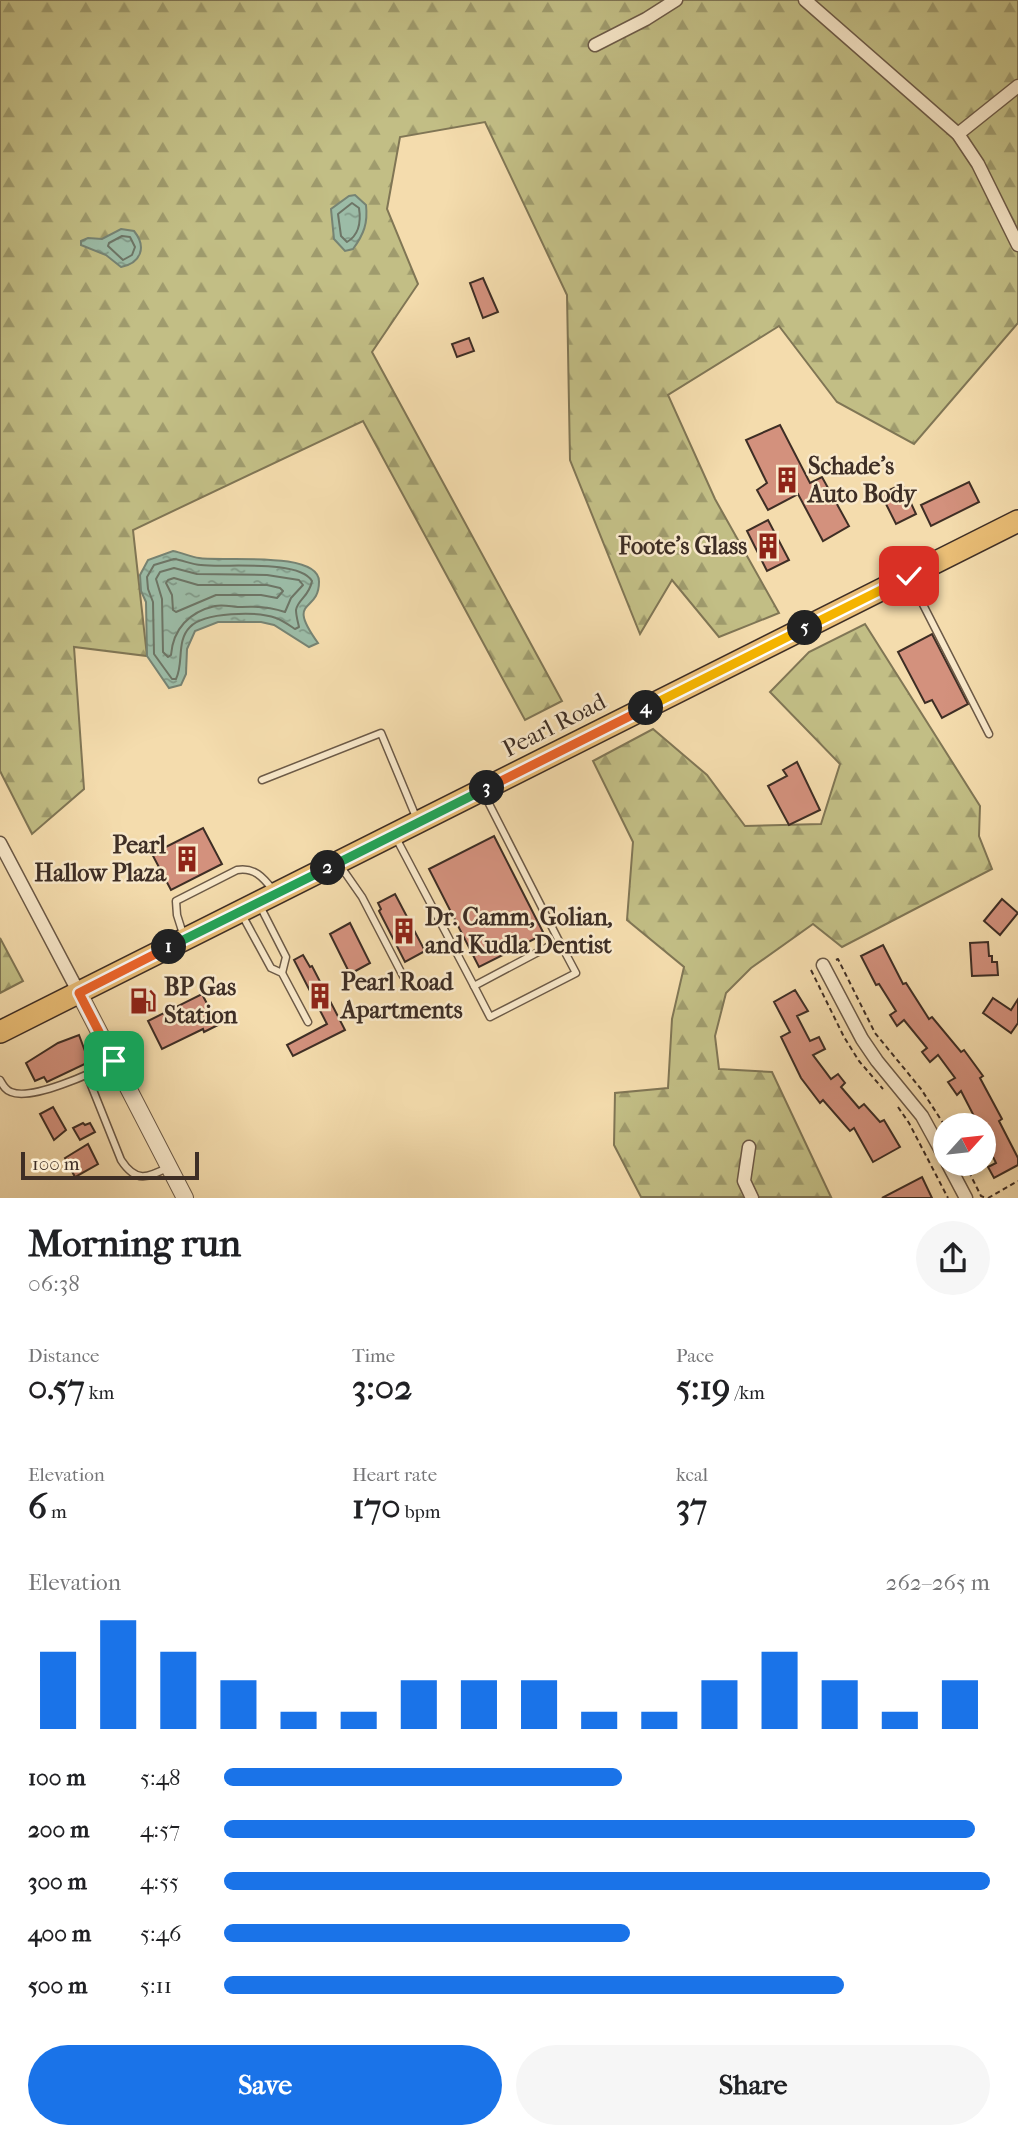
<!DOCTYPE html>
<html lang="en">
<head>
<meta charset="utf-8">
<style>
	body { margin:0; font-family:"IM FELL French Canon",serif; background:#f6f6f6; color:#202124; height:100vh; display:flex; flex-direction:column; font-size:26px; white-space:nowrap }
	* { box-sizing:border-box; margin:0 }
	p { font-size:23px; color:#757577 }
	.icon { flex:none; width:38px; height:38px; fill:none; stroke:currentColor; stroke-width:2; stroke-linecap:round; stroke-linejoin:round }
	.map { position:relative; height:1198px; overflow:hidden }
	.sheet { display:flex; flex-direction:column; background:#fff; flex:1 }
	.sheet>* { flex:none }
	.needle { width:46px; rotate:63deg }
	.buttons { position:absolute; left:933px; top:1113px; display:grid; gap:14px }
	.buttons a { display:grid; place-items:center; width:63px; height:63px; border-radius:50%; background:#fff; box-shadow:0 4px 10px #0003; font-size:35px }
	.scale { position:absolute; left:21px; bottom:18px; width:178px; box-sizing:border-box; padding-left:7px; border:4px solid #3e2e25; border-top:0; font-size:19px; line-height:24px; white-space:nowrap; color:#3e2e25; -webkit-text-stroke:5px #f8e8ca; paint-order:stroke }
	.pin { position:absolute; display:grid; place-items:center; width:60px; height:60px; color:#fff; margin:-30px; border-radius:14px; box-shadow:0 4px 10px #0006 }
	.km { position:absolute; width:35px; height:35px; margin:-18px; border-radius:50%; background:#222; color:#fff; font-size:19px; line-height:35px; text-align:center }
	.round { display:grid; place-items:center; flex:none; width:74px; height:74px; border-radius:37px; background:#f6f6f6 }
	.headline { display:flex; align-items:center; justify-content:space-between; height:119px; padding:0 28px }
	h1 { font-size:38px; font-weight:700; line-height:52px }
	.stats { display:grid; grid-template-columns:repeat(3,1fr); gap:10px; height:119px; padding:7px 28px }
	.stats div { display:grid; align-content:center }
	.stats b { font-size:35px; font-weight:700 }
	.stats small { font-size:19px; font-weight:400 }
	.stats p { font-size:19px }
	.chart { height:196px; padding:14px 28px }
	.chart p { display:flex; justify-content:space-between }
	.chart svg { width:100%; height:126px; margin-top:7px; stroke:#1a73e8; stroke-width:6 }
	.button { display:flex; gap:14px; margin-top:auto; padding:14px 28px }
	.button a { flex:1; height:80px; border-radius:42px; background:#1a73e8; color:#fff; font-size:28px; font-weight:700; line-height:80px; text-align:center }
	.button a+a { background:#f6f6f6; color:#202124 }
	ul { padding:0 28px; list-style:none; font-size:23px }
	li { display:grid; grid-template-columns:112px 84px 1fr; align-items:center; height:52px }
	li i { height:18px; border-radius:9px; background:#1a73e8 }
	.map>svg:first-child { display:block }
	.forest { fill:url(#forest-firs); stroke:#807655; stroke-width:2 }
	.water { fill:url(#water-ripples); stroke:#768373; stroke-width:2 }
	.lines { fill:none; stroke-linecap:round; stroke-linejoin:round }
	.shore { stroke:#6d7566; stroke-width:2 }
	.building { fill:#d3917d; stroke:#3e2e25; stroke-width:2 }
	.service-casing { stroke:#6c5a47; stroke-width:9 }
	.minor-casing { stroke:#6c5a47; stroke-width:15 }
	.tertiary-casing { stroke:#6c5a47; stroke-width:18 }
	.primary-casing { stroke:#3e2e25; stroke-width:24 }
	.path { stroke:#3e2e25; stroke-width:2; stroke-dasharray:5 3.5; stroke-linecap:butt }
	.service { stroke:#f8e8ca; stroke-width:6 }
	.minor { stroke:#f8e8ca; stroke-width:12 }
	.tertiary { stroke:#f8e8ca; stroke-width:16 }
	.primary { stroke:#eabe76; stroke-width:21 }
	.split-1-casing { stroke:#fff; stroke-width:14 }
	.split-2-casing { stroke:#fff; stroke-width:14 }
	.split-3-casing { stroke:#fff; stroke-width:14 }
	.split-4-casing { stroke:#fff; stroke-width:14 }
	.split-5-casing { stroke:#fff; stroke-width:14 }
	.split-6-casing { stroke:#fff; stroke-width:14 }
	.split-1 { stroke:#f0652b; stroke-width:9 }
	.split-2 { stroke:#22a559; stroke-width:9 }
	.split-3 { stroke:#22a559; stroke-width:9 }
	.split-4 { stroke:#f0652b; stroke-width:9 }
	.split-5 { stroke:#f5b400; stroke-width:9 }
	.split-6 { stroke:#f5b400; stroke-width:9 }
	.labels { text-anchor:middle; stroke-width:5; stroke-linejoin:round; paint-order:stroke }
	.poi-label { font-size:24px; font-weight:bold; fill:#3e2e25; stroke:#f8e8ca; text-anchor:start }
	.street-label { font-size:24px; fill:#3e2e25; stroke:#f8e8ca }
</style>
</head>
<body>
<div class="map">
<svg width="1018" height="1198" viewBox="0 0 1018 1198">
	<defs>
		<pattern id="forest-firs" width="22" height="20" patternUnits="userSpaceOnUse" patternTransform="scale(1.75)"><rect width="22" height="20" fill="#c2be85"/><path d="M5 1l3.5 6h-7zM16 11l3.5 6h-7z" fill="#9f9b6d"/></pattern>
		<pattern id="water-ripples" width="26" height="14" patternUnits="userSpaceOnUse" patternTransform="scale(1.75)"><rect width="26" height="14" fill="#9cbca7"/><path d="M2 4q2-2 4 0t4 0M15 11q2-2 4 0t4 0" fill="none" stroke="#819988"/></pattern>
	</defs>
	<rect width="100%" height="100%" fill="#f4dcad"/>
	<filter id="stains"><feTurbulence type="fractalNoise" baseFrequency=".00286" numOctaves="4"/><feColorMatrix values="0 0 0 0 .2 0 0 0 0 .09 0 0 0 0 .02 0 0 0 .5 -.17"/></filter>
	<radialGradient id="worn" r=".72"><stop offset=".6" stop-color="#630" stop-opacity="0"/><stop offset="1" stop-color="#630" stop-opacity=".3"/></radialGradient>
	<g class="forest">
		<polygon points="0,0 1018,0 1018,323 914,444 837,402 779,326 668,395 715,499 779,613 719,637 672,580 640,634 570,460 567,295 485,122 400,137 387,209 418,284 372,352 562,701 525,720 363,421 133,530 147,656 74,647 84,789 32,834 0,771"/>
		<polygon points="865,624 980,806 979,836 992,869 842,947 813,924 751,968 726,993 715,1036 719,1069 772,1072 831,1197 641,1197 614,1145 615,1093 668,1088 672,1019 684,967 627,920 633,842 593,761 653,729 707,775 745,826 821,824 840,764 770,692 809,652"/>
		<polygon points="0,938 23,981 0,993"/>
	</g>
	<g class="water">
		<path d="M 355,195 L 366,205 C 368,223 364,234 353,249 L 345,251 L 334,239 L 331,209 L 349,196 Z"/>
		<path d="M 121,229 L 134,231 C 147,247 141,263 121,267 L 106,255 L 81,245 L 81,241 L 88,238 L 102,239 Z"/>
		<path d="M 173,551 C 183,553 191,557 199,558 C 220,562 320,550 319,582 C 319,614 285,597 318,643 L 309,647 L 274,625 L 261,622 L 218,622 L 195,631 L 187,649 L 186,674 L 181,685 L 169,688 L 147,656 L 146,602 L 141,591 L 140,575 L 148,560 Z"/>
	</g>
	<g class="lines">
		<g class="shore">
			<path d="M 352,203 L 359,208 C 361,221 359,235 347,242 L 341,236 L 338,214 Z"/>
			<polygon points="122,236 130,237 135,247 132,255 123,260 108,246 109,243"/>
			<path d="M 174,559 C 183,560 192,565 201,565 C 225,568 299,559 312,581 C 309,597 298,599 296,610 C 296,616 298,622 299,627 L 295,629 C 289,625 282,620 276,618 C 257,611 204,612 190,627 C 176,641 184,663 176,679 L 172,679 L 154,654 L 153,602 L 148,589 L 147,577 L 154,565 Z"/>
			<path d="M 174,568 L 197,574 L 267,575 L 299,580 L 303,585 L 291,598 L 285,612 C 270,607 258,606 242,607 C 233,607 223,604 215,606 C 189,612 173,629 171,655 L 168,657 L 163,652 L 162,599 L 156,579 L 160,572 Z"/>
			<polygon points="174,578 198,585 267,585 280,588 283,591 277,598 261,595 216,595 176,612 173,610 172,595 166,583 168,580"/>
		</g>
	</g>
	<g class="building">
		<polygon points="483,278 498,312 483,318 470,283"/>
		<polygon points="469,338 474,351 457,357 452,344"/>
		<polygon points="780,425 810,483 822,477 849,526 823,541 798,494 768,510 757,490 767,483 746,440"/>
		<polygon points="969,482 979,502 931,526 921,505"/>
		<polygon points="902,484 916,514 896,524 881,494"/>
		<polygon points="768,520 789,560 767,571 747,531"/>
		<polygon points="932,634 968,704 942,718 932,700 925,703 898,652"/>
		<polygon points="797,762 820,810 789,825 768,786 787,776 783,770"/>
		<polygon points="203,828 222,864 171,890 152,854"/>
		<polygon points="494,836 544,934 479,967 429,869"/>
		<polygon points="395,894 425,951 405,962 379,911 381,909 378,903"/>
		<polygon points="1002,899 1018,913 1000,935 984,921"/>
		<polygon points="350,923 370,963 350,974 330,934"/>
		<polygon points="988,942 989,956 992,956 992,962 997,962 998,975 972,976 970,943"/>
		<polygon points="883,945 903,984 906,983 929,1019 932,1017 961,1052 964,1050 983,1076 980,1078 1002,1119 999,1121 1018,1158 1018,1165 994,1178 988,1167 996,1163 984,1138 984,1125 961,1125 975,1118 961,1091 957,1095 948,1082 955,1078 938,1055 930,1062 922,1052 927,1048 904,1020 897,1026 890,1015 896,1011 879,984 876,985 861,956"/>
		<polygon points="303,955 310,967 312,966 345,1030 293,1056 287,1045 327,1024 294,960"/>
		<polygon points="795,990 808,1011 797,1016 810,1041 819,1037 825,1049 813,1055 831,1079 838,1074 845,1083 841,1087 859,1108 864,1104 880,1122 884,1120 900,1147 873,1162 854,1128 850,1131 823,1100 820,1103 801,1078 781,1037 790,1032 774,1002"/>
		<polygon points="202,994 218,1025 204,1032 203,1029 162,1049 148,1021"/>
		<polygon points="993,998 1011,1010 1018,999 1018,1023 1011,1033 983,1013"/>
		<polygon points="79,1035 89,1062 47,1082 44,1077 35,1081 26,1063 58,1043"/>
		<polygon points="53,1107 66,1130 54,1140 40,1114"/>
		<polygon points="83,1123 85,1125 90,1123 95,1132 80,1140 73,1128"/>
		<polygon points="88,1144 98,1164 75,1177 65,1158"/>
		<polygon points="922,1177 932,1198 882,1198"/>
	</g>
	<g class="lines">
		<g class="service-casing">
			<g id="service">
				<polyline points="911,581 989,734"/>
				<polyline points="262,780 381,733 416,817"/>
				<polyline points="395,836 474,986 559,941 483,792"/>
				<polyline points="339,864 362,897 403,976"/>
				<polyline points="259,904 286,957 282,973"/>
				<polyline points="241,913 271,968 282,973 308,1022"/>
				<path d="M 184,937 L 177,915 L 176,901 L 237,870 C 254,867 263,877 273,890"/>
				<polyline points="474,986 490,1017 576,973 559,941"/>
				<path d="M 87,1075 L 121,1160 C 136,1183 147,1178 169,1167"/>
				<path d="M 0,1080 C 3,1085 5,1090 11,1092 C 31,1101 93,1073 112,1062"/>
			</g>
		</g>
		<g class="minor-casing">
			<g id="minor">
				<polyline points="805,0 958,134 978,164 1018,245"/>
				<polyline points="595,45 646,19 676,0"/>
				<polyline points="958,134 1018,86"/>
				<polyline points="0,843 79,993"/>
				<polyline points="823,965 862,1039 877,1061 922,1116 945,1158"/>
				<polyline points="749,1147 744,1181 752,1198"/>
				<polyline points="948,1164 966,1198"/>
			</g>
		</g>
		<g class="tertiary-casing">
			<polyline id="tertiary" points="79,993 185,1198"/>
		</g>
		<g class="primary-casing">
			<polyline id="primary" points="0,1032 1018,521"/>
		</g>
		<g class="path">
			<polyline points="836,960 838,959 875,1033 921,1089 945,1126"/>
			<polyline points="811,970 844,1037 859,1061 883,1089"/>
			<polyline points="898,1107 909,1123 948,1198"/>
			<polyline points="965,1164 981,1196 986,1198"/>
			<polyline points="988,1198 1018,1181"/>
		</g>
		<use href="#service" class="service"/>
		<use href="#minor" class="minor"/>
		<use href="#tertiary" class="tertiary"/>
		<use href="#primary" class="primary"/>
	</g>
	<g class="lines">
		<g class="split-1-casing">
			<polyline id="split-1" points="114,1061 79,993 169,947"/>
		</g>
		<g class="split-2-casing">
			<polyline id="split-2" points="169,947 328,868"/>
		</g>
		<g class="split-3-casing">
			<polyline id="split-3" points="328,868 487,788"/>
		</g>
		<g class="split-4-casing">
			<polyline id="split-4" points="487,788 646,708"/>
		</g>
		<g class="split-5-casing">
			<polyline id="split-5" points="646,708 805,628"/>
		</g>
		<g class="split-6-casing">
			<polyline id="split-6" points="805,628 909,576"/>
		</g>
		<use href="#split-1" class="split-1"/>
		<use href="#split-2" class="split-2"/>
		<use href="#split-3" class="split-3"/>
		<use href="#split-4" class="split-4"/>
		<use href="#split-5" class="split-5"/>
		<use href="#split-6" class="split-6"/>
	</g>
	<defs>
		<g id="building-bare" transform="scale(2.1)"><path d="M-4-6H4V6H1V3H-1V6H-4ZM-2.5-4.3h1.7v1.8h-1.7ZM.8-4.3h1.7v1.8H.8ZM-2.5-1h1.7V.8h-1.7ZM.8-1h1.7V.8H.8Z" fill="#8f2418" stroke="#f8e8ca" stroke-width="2.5" paint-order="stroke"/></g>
		<g id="fuel-bare" transform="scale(2.1)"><path d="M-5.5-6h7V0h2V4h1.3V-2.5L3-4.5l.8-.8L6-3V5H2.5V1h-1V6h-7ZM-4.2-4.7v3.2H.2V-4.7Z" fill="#8f2418" stroke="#f8e8ca" stroke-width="2.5" paint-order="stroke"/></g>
	</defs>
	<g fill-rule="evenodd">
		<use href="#building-bare" x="787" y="480"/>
		<use href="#building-bare" x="768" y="546"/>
		<use href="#building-bare" x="187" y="859"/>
		<use href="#building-bare" x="404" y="931"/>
		<use href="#building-bare" x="320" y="996"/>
		<use href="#fuel-bare" x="143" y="1001"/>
	</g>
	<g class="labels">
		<g class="poi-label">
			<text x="808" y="474">Schade's<tspan x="808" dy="28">Auto Body</tspan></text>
			<text x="747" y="554" text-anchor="end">Foote's Glass</text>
			<text x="166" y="853" text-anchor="end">Pearl<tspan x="166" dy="28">Hallow Plaza</tspan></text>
			<text x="425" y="925">Dr. Camm, Golian,<tspan x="425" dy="28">and Kudla Dentist</tspan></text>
			<text x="341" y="990">Pearl Road<tspan x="341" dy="28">Apartments</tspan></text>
			<text x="164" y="995">BP Gas<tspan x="164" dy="28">Station</tspan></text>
		</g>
		<g class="street-label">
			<text transform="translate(554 725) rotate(-27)" y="8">Pearl Road</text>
		</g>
	</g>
	<rect width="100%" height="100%" filter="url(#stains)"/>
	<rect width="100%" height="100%" fill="url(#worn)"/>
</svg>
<div class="buttons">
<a><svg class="needle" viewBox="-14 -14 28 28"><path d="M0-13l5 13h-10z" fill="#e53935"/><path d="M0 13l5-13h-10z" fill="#757577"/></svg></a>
</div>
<div class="scale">100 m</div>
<div class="pin" style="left:114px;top:1061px;background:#1e9e55"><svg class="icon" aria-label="arrive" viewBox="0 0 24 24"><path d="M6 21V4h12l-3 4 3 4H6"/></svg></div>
<div class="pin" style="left:909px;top:576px;background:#d93025"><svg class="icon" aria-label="check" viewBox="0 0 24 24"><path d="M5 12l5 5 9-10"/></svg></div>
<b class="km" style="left:169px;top:947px">1</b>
<b class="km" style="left:328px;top:868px">2</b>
<b class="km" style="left:487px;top:788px">3</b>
<b class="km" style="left:646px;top:708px">4</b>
<b class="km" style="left:805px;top:628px">5</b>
</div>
<section class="sheet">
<div class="headline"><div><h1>Morning run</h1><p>06:38</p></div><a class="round"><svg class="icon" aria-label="share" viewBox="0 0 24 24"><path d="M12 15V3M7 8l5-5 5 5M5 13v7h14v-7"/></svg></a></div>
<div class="stats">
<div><p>Distance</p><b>0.57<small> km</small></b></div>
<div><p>Time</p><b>3:02</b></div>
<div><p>Pace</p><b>5:19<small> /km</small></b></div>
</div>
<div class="stats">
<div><p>Elevation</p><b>6<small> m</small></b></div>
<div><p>Heart rate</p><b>170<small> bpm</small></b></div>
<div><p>kcal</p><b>37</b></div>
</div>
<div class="chart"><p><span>Elevation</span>262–265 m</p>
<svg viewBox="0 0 160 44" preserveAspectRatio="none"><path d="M5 44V17M15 44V6M25 44V17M35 44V27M45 44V38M55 44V38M65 44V27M75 44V27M85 44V27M95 44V38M105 44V38M115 44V27M125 44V17M135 44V27M145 44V38M155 44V27"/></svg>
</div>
<ul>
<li><b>100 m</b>5:48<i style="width:52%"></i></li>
<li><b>200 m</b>4:57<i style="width:98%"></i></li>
<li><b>300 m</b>4:55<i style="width:100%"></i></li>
<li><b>400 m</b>5:46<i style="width:53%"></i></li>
<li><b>500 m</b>5:11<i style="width:81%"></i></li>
</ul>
<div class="button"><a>Save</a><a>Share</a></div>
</section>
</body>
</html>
